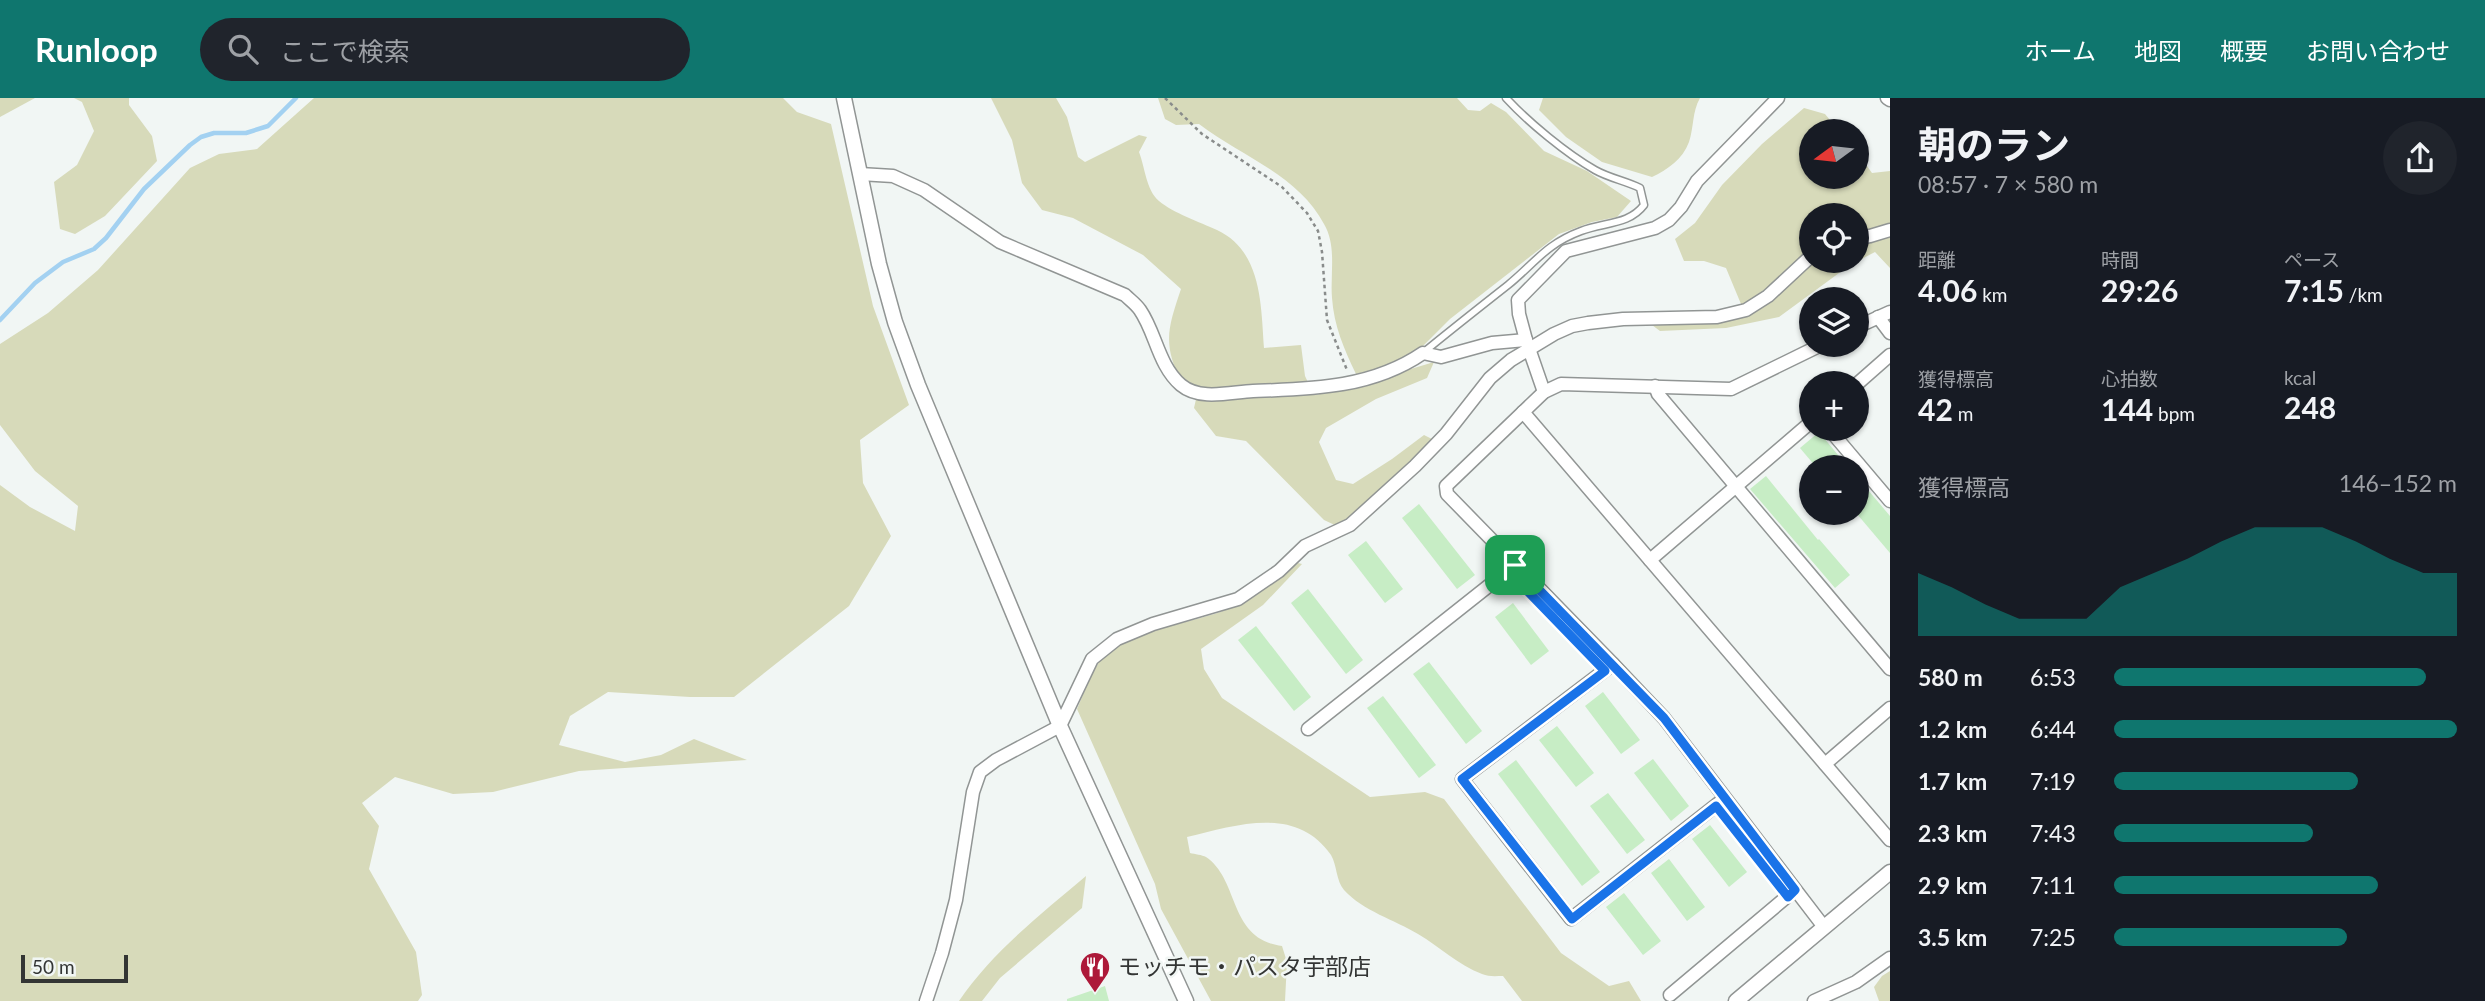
<!DOCTYPE html>
<html lang="ja">
<head>
<meta charset="utf-8">
<style>
	body { margin:0; font-family:Lato,"Noto Sans JP",sans-serif; background:#20242c; color:#f1f3f6; height:100vh; display:flex; flex-direction:column; font-size:26px; white-space:nowrap }
	* { box-sizing:border-box; margin:0 }
	p { font-size:23px; color:#9ea1a6 }
	.icon { flex:none; width:38px; height:38px; fill:none; stroke:currentColor; stroke-width:2; stroke-linecap:round; stroke-linejoin:round }
	.map { position:relative; flex:1; overflow:hidden }
	.side { display:flex; flex-direction:column; background:#171b24; width:595px }
	.side>* { flex:none }
	.needle { width:46px; rotate:255deg }
	.fabs { position:absolute; left:1799px; top:21px; display:grid; gap:14px }
	.fabs a { display:grid; place-items:center; width:70px; height:70px; border-radius:50%; background:#171b24; box-shadow:0 2px 5px #0004; font-size:35px }
	.scale { position:absolute; left:21px; bottom:18px; width:107px; box-sizing:border-box; padding-left:7px; border:4px solid #333534; border-top:0; font-size:19px; line-height:24px; white-space:nowrap; color:#333534; -webkit-text-stroke:5px #f1f6f4; paint-order:stroke }
	.pin { position:absolute; display:grid; place-items:center; width:60px; height:60px; color:#fff; margin:-30px; border-radius:14px; box-shadow:0 4px 10px #0006 }
	.round { display:grid; place-items:center; flex:none; width:74px; height:74px; border-radius:37px; background:#20242c }
	.head { display:flex; align-items:center; justify-content:space-between; height:119px; padding:0 28px }
	h1 { font-size:38px; font-weight:700; line-height:52px }
	.metrics { display:grid; grid-template-columns:repeat(3,1fr); gap:10px; height:119px; padding:7px 28px }
	.metrics div { display:grid; align-content:center }
	.metrics b { font-size:30px; font-weight:700 }
	.metrics small { font-size:19px; font-weight:400 }
	.metrics p { font-size:19px }
	.chart { height:196px; padding:14px 28px }
	.chart p { display:flex; justify-content:space-between }
	.chart svg { width:100%; height:126px; margin-top:7px; fill:#0f766e; opacity:.7 }
	ul { padding:0 28px; list-style:none; font-size:23px }
	li { display:grid; grid-template-columns:112px 84px 1fr; align-items:center; height:52px }
	li i { height:18px; border-radius:9px; background:#0f766e }
	header { display:flex; align-items:center; gap:42px; box-sizing:border-box; height:98px; padding:0 35px; background:#0f766e; color:#fff }
	header strong { font-size:33px }
	nav { display:flex; gap:38px; margin-inline-start:auto; font-size:24px }
	.search { width:490px; height:63px; background:#20242c; display:flex; align-items:center; gap:18px; box-sizing:border-box; padding:0 24px; border-radius:38px; color:#9ea1a6; font-size:26px }
	main { display:flex; flex:1; min-height:0 }
	.map>svg:first-child { display:block }
	.green { fill:#d7daba; fill-rule:evenodd }
	.lines { fill:none; stroke-linecap:round; stroke-linejoin:round }
	.stream { stroke:#a3d1f1; stroke-width:4.5 }
	.building { fill:#c7edc5 }
	.service-casing { stroke:#919594; stroke-width:9 }
	.minor-casing { stroke:#919594; stroke-width:15 }
	.tertiary-casing { stroke:#919594; stroke-width:17 }
	.path { stroke:#898c8b; stroke-width:2.5; stroke-dasharray:3.5 3.5; stroke-linecap:butt }
	.service { stroke:#fff; stroke-width:6 }
	.minor { stroke:#fff; stroke-width:12 }
	.tertiary { stroke:#fff; stroke-width:14 }
	.route-casing { stroke:#fff; stroke-width:14 }
	.route { stroke:#1a73e8; stroke-width:9 }
	.labels { text-anchor:middle; stroke-width:5; stroke-linejoin:round; paint-order:stroke }
	.poi-label { font-size:23px; fill:#333534; stroke:#f1f6f4; text-anchor:start }
</style>
</head>
<body>
<header>
<strong>Runloop</strong>
<div class="search"><svg class="icon" aria-label="search" viewBox="0 0 24 24"><circle cx="10" cy="10" r="6"/><path d="M15 15l6 6"/></svg>ここで検索</div>
<nav><a>ホーム</a><a>地図</a><a>概要</a><a>お問い合わせ</a></nav>
</header>
<main>
<div class="map">
<svg width="1890" height="903" viewBox="0 0 1890 903">
	<rect width="100%" height="100%" fill="#f1f6f4"/>
	<g class="green">
		<polygon points="0,0 35,0 0,19"/>
		<polygon points="74,0 129,0 129,7 152,38 157,63 105,118 75,136 60,131 54,84 77,67 94,33 82,4"/>
		<polygon points="314,0 783,0 797,14 831,26 873,208 909,307 860,342 863,385 891,438 849,508 734,599 690,599 608,594 570,618 559,647 625,664 661,657 694,641 747,662 579,673 493,694 453,696 395,679 362,705 379,728 369,771 416,854 422,897 418,903 0,903 0,387 30,409 75,433 78,408 35,373 0,327 0,246 48,215 98,172 190,70 219,56 257,51"/>
		<path d="M 991,0 L 1056,0 L 1067,19 L 1078,59 L 1085,64 L 1139,37 L 1147,39 L 1139,54 C 1145,69 1146,92 1159,103 C 1173,115 1200,124 1217,132 C 1262,153 1261,207 1264,250 L 1301,247 L 1305,278 L 1314,297 L 1338,293 L 1434,264 L 1427,280 L 1376,301 L 1326,330 L 1319,344 L 1336,382 L 1353,386 L 1392,361 L 1424,337 L 1434,342 L 1386,394 L 1339,429 L 1324,422 L 1246,343 L 1216,338 L 1194,310 L 1199,288 L 1182,285 C 1162,246 1168,230 1181,191 L 1143,157 L 1073,120 L 1042,112 L 1022,85 L 1012,42 Z"/>
		<path d="M 1158,0 L 1457,0 L 1468,12 L 1480,13 L 1491,5 L 1506,14 L 1544,53 L 1587,73 L 1631,103 L 1617,119 L 1592,124 L 1559,136 L 1450,221 L 1418,253 L 1396,266 L 1356,276 C 1344,251 1334,228 1332,200 C 1330,176 1337,148 1324,126 C 1298,77 1241,58 1199,26 L 1176,27 L 1165,21 Z"/>
		<path d="M 1543,0 L 1700,0 C 1692,14 1694,29 1689,44 C 1683,61 1667,72 1652,79 L 1602,64 L 1566,39 L 1539,12 Z"/>
		<path d="M 1804,10 L 1825,16 L 1839,33 L 1811,33 L 1811,79 L 1857,79 L 1857,54 L 1872,75 L 1890,73 L 1890,170 L 1875,154 L 1850,167 L 1779,219 L 1726,230 L 1660,233 L 1652,227 L 1726,223 L 1741,206 L 1726,170 L 1704,163 L 1684,163 L 1675,141 L 1695,125 L 1722,87 L 1762,46 ZM 1811,117 L 1857,117 L 1857,163 L 1811,163 Z"/>
		<path d="M 1298,465 L 1302,466 L 1263,507 L 1201,551 L 1204,571 L 1222,600 L 1370,699 L 1425,694 L 1444,701 L 1561,855 L 1609,888 L 1629,883 L 1641,903 L 1522,903 L 1503,878 C 1496,878 1489,879 1482,876 C 1458,867 1440,849 1418,836 C 1395,822 1363,813 1344,792 C 1336,783 1337,767 1331,757 C 1296,707 1237,727 1187,739 L 1190,755 C 1195,756 1202,757 1206,759 C 1240,782 1228,841 1282,848 L 1287,864 L 1285,903 L 1211,903 L 1161,811 L 1155,786 L 1077,611 C 1085,593 1091,573 1104,558 C 1123,536 1192,524 1220,514 C 1249,503 1275,485 1298,465 Z"/>
		<path d="M 1086,778 L 1082,810 L 1000,880 L 982,903 L 959,903 C 992,854 1041,816 1086,778 Z"/>
		<polygon points="1890,873 1890,903 1879,903 1874,889 1882,878"/>
	</g>
	<g class="lines">
		<polyline class="stream" points="0,222 35,185 63,164 94,151 106,140 144,91 190,47 201,39 214,35 246,35 268,28 296,0"/>
	</g>
	<g class="building">
		<polygon points="1819,334 1843,363 1836,369 1816,369 1800,350"/>
		<polygon points="1766,378 1818,442 1819,441 1850,477 1835,490 1750,391"/>
		<polygon points="1857,379 1890,418 1890,455 1857,416"/>
		<polygon points="1419,406 1475,477 1457,491 1402,420"/>
		<polygon points="1366,443 1403,491 1385,505 1348,457"/>
		<polygon points="1308,491 1363,562 1346,576 1291,505"/>
		<polygon points="1513,505 1549,553 1531,567 1495,519"/>
		<polygon points="1256,528 1311,599 1294,613 1238,542"/>
		<polygon points="1429,564 1482,633 1466,646 1413,576"/>
		<polygon points="1603,594 1640,642 1621,656 1585,608"/>
		<polygon points="1383,598 1436,667 1419,680 1367,610"/>
		<polygon points="1557,628 1594,675 1576,689 1539,642"/>
		<polygon points="1653,661 1689,708 1671,723 1634,675"/>
		<polygon points="1516,662 1600,774 1582,788 1498,676"/>
		<polygon points="1608,695 1645,742 1627,756 1590,708"/>
		<polygon points="1710,727 1747,774 1729,789 1692,741"/>
		<polygon points="1669,761 1705,809 1687,823 1651,775"/>
		<polygon points="1624,795 1661,843 1643,857 1606,809"/>
		<polygon points="1105,888 1109,903 1067,903 1067,901"/>
	</g>
	<g class="lines">
		<g class="service-casing">
			<path id="service" d="M 1424,254 C 1452,231 1480,209 1508,187 C 1535,165 1546,146 1581,133 C 1604,124 1629,127 1644,107 L 1640,90 C 1626,83 1609,80 1595,72 C 1567,56 1528,24 1506,0"/>
		</g>
		<g class="minor-casing">
			<g id="minor">
				<polyline points="1887,0 1890,2"/>
				<path d="M 860,76 L 893,78 L 924,92 L 1000,144 L 1125,197 C 1130,202 1136,206 1140,212 C 1156,235 1158,267 1181,287 C 1200,303 1231,294 1253,293 C 1312,291 1372,290 1423,255 L 1441,259 L 1492,245 L 1526,242 L 1544,294"/>
				<polyline points="1857,140 1870,138 1890,132"/>
				<polyline points="1878,219 1890,235"/>
				<polyline points="1857,229 1890,214"/>
				<polyline points="1526,242 1519,216 1518,202 1566,153 1655,130 1669,122 1681,109 1697,83 1778,0"/>
				<polyline points="1821,247 1731,291 1561,286 1544,294 1446,388 1447,396 1613,566 1664,620 1824,829"/>
				<polyline points="1857,286 1890,257"/>
				<polyline points="1655,288 1658,296 1890,571"/>
				<polyline points="1523,314 1890,742"/>
				<polyline points="1829,331 1890,403"/>
				<polyline points="1650,462 1811,324"/>
				<polyline points="1613,566 1462,681 1571,821 1724,701"/>
				<polyline points="1308,631 1515,467"/>
				<polyline points="1825,666 1890,610"/>
				<polyline points="1670,897 1795,792"/>
				<polyline points="926,903 942,855 956,802 973,694 980,674 996,662 1060,628 1092,561 1117,541 1153,526 1238,501 1279,473 1305,448 1350,427 1415,368 1446,336 1490,280 1511,262 1554,236 1572,228 1588,225 1623,221 1717,219 1746,212 1768,198 1811,158"/>
				<polyline points="1814,903 1856,884 1890,860"/>
			</g>
		</g>
		<g class="tertiary-casing">
			<g id="tertiary">
				<polyline points="844,0 879,166 895,224 918,287 1060,628 1186,903"/>
				<polyline points="1736,903 1890,774"/>
			</g>
		</g>
		<polyline class="path" points="1165,0 1202,36 1282,89 1307,115 1318,133 1322,154 1327,222 1347,272"/>
		<use href="#service" class="service"/>
		<use href="#minor" class="minor"/>
		<use href="#tertiary" class="tertiary"/>
	</g>
	<g class="lines">
		<g class="route-casing">
			<polygon id="route" points="1515,467 1664,620 1795,792 1788,799 1716,708 1572,821 1462,681 1605,573 1508,473"/>
		</g>
		<use href="#route" class="route"/>
	</g>
	<defs>
		<g id="restaurant-pin" transform="scale(1.575)"><path d="M0 17L-7.5 6A9.5 9.5 0 1 1 7.5 6Z" fill="#ad1939" stroke="#f1f6f4"/><path d="M-5-6h1v4h1v-4h1v4h1v-4h1v5L-1.5 .5V6h-2V.5L-5-1ZM5-6V6H3V1.5H1.5Q1.5-4 5-6Z" fill="#fff"/></g>
	</defs>
	<g fill-rule="evenodd">
		<use href="#restaurant-pin" x="1095" y="869"/>
	</g>
	<g class="labels">
		<g class="poi-label">
			<text x="1118" y="877">モッチモ・パスタ宇部店</text>
		</g>
	</g>
</svg>
<div class="fabs">
<a><svg class="needle" viewBox="-14 -14 28 28"><path d="M0-13l5 13h-10z" fill="#e53935"/><path d="M0 13l5-13h-10z" fill="#9ea1a6"/></svg></a>
<a><svg class="icon" aria-label="locate" viewBox="0 0 24 24"><circle cx="12" cy="12" r="6"/><path d="M12 2v4M12 18v4M2 12h4M18 12h4"/></svg></a>
<a><svg class="icon" aria-label="layers" viewBox="0 0 24 24"><path d="M12 4l9 5-9 5-9-5zM3 14l9 5 9-5"/></svg></a>
<a>+</a>
<a>−</a>
</div>
<div class="scale">50 m</div>
<div class="pin" style="left:1515px;top:467px;background:#1e9e55"><svg class="icon" aria-label="arrive" viewBox="0 0 24 24"><path d="M6 21V4h12l-3 4 3 4H6"/></svg></div>
</div>
<section class="side">
<div class="head"><div><h1>朝のラン</h1><p>08:57 · 7 × 580 m</p></div><a class="round"><svg class="icon" aria-label="share" viewBox="0 0 24 24"><path d="M12 15V3M7 8l5-5 5 5M5 13v7h14v-7"/></svg></a></div>
<div class="metrics">
<div><p>距離</p><b>4.06<small> km</small></b></div>
<div><p>時間</p><b>29:26</b></div>
<div><p>ペース</p><b>7:15<small> /km</small></b></div>
</div>
<div class="metrics">
<div><p>獲得標高</p><b>42<small> m</small></b></div>
<div><p>心拍数</p><b>144<small> bpm</small></b></div>
<div><p>kcal</p><b>248</b></div>
</div>
<div class="chart"><p><span>獲得標高</span>146–152 m</p>
<svg viewBox="0 0 160 44" preserveAspectRatio="none"><path d="M0 44V22L10 27L20 33L30 38L40 38L50 38L60 27L70 22L80 17L90 11L100 6L110 6L120 6L130 11L140 17L150 22L160 22V44z"/></svg>
</div>
<ul>
<li><b>580 m</b>6:53<i style="width:91%"></i></li>
<li><b>1.2 km</b>6:44<i style="width:100%"></i></li>
<li><b>1.7 km</b>7:19<i style="width:71%"></i></li>
<li><b>2.3 km</b>7:43<i style="width:58%"></i></li>
<li><b>2.9 km</b>7:11<i style="width:77%"></i></li>
<li><b>3.5 km</b>7:25<i style="width:68%"></i></li>
</ul>
</section>
</main>
</body>
</html>
